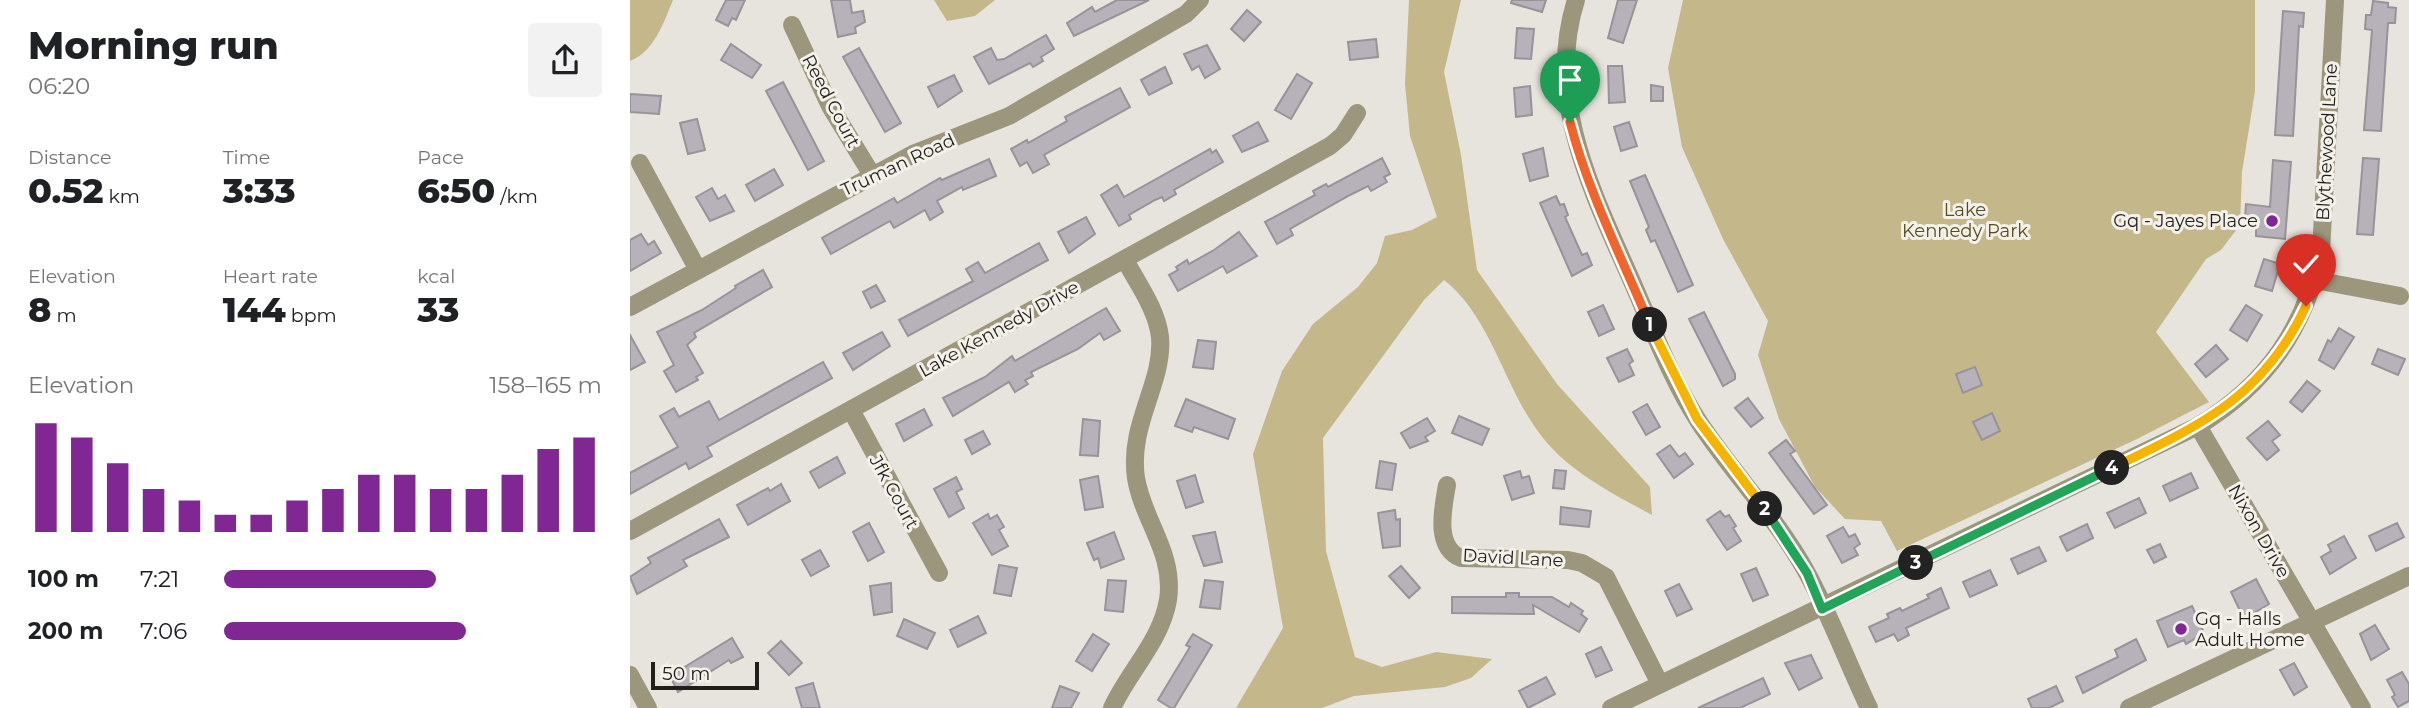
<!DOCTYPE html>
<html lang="en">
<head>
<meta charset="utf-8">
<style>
	body { margin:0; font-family:Montserrat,sans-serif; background:#f2f2f2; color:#202124; height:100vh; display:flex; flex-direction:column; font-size:26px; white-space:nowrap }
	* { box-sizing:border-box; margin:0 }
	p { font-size:23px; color:#757577 }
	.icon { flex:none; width:38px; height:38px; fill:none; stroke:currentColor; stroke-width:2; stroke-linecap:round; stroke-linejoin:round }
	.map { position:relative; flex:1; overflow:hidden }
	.panel { display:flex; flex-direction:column; background:#fff; width:630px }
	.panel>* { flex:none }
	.scale { position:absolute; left:21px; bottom:18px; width:108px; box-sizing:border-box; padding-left:7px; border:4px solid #201f1c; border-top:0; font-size:19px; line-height:24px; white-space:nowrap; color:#201f1c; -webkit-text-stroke:5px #f3f1e9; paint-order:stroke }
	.pin { position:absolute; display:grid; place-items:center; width:60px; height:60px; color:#fff; margin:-72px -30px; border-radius:50% 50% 50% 0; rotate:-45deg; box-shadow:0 0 7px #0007 }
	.pin .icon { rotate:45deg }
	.km { position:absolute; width:35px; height:35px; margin:-18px; border-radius:50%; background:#222; color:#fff; font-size:19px; line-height:35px; text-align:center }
	.round { display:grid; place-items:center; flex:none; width:74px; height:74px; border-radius:7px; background:#f2f2f2 }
	.head { display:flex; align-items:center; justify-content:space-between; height:119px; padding:0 28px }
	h1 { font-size:38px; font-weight:800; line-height:52px }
	.figures { display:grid; grid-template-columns:repeat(3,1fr); gap:10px; height:119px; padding:7px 28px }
	.figures div { display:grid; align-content:center }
	.figures b { font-size:35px; font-weight:800 }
	.figures small { font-size:19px; font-weight:400 }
	.figures p { font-size:19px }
	.chart { height:196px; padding:14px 28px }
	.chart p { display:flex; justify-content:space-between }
	.chart svg { width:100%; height:126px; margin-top:7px; stroke:#802794; stroke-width:6 }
	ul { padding:0 28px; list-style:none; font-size:23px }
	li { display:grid; grid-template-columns:112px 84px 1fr; align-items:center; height:52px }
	li i { height:18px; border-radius:9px; background:#802794 }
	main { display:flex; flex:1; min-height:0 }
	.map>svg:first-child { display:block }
	.green { fill:#c4b88b }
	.building { fill:#b7b2b9; stroke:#989399; stroke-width:2 }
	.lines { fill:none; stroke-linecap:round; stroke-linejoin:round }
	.street { stroke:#9c967c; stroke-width:18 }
	.split-1-casing { stroke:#fff; stroke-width:14 }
	.split-2-casing { stroke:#fff; stroke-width:14 }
	.split-3-casing { stroke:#fff; stroke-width:14 }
	.split-4-casing { stroke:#fff; stroke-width:14 }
	.split-5-casing { stroke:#fff; stroke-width:14 }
	.split-1 { stroke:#f0652b; stroke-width:9 }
	.split-2 { stroke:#f5b400; stroke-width:9 }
	.split-3 { stroke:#22a559; stroke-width:9 }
	.split-4 { stroke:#22a559; stroke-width:9 }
	.split-5 { stroke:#f5b400; stroke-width:9 }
	.poi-dot { fill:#802794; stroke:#f3f1e9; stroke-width:2.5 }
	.labels { text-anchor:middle; stroke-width:6; stroke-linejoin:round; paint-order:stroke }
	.street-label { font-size:18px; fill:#201f1c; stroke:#f3f1e9 }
	.park-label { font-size:18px; fill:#594d1d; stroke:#f3f1e9 }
	.poi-label { font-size:18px; fill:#201f1c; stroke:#f3f1e9; text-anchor:end }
</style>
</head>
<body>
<main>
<section class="panel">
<div class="head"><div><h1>Morning run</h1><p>06:20</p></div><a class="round"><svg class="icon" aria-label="share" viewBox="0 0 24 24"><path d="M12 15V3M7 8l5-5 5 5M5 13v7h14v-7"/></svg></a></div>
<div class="figures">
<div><p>Distance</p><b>0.52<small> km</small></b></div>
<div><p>Time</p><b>3:33</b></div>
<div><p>Pace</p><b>6:50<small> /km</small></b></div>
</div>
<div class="figures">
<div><p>Elevation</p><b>8<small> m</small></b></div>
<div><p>Heart rate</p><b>144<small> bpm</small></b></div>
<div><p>kcal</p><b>33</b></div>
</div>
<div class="chart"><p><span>Elevation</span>158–165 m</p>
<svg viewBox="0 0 160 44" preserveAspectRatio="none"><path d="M5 44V6M15 44V11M25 44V20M35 44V29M45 44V33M55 44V38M65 44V38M75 44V33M85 44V29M95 44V24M105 44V24M115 44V29M125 44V29M135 44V24M145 44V15M155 44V11"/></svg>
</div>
<ul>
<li><b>100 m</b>7:21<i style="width:56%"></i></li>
<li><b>200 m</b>7:06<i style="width:64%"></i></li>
</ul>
</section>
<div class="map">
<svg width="1779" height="708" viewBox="0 0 1779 708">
	<rect width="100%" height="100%" fill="#e6e4dc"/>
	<g class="green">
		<path d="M 0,0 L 43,0 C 34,22 24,52 0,61 Z"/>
		<polygon points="304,0 365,0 345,16 317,21"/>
		<path d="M 779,0 L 831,0 L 814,72 L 831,155 L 847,270 L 927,384 L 1020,487 L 1022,515 C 980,492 935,470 907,430 C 873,383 860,316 814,280 L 794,300 L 693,438 L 696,551 L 725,657 L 752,667 L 806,652 L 862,659 L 841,678 L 815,687 L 724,696 L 692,708 L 606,708 L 653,628 L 623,454 L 652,371 L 683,324 L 728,287 L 747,263 L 755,236 L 782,230 L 807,217 L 780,136 L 775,84 Z"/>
		<polygon points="1053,0 1625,0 1625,91 1612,172 1610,225 1591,250 1576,259 1526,332 1579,402 1507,439 1267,551 1251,521 1215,519 1185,487 1149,419 1128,355 1138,321 1093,239 1052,147 1038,68"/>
	</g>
	<g class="building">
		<polygon points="96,0 115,0 106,20 102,18 98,26 86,20"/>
		<polygon points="201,0 220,0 222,13 233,11 235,22 225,27 226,33 208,37"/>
		<polygon points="487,0 519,0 444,36 437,23 462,7 465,12"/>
		<polygon points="882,0 916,0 912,12 881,3"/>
		<polygon points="988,0 1007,0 993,43 978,38"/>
		<polygon points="1743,1 1758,3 1758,7 1766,8 1765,23 1758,23 1751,131 1734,130 1742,30 1735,29 1736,15 1741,15"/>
		<polygon points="617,10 631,22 614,41 601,29"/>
		<polygon points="1653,11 1674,13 1673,27 1669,26 1663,136 1645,135"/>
		<polygon points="887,28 904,29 901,59 885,58"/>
		<polygon points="416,35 424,49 411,57 413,61 403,67 400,63 359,84 344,57 361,48 367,60 374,59"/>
		<polygon points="746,39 748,57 720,60 718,42"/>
		<polygon points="101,44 131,65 122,78 91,60"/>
		<polygon points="577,45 590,69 575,78 569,66 562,70 554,54"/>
		<polygon points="229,48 271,123 255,132 213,57"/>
		<polygon points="978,66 992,66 995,102 979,103"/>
		<polygon points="535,67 542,83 519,95 511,80"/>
		<polygon points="667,74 682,83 661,119 645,110"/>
		<polygon points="324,75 332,91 308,107 298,87"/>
		<polygon points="153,82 194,161 178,170 136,91"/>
		<polygon points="1021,85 1033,87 1033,101 1021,101"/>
		<polygon points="900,86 902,115 886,117 884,88"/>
		<polygon points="490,88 500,107 414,155 419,164 403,173 397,162 390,166 381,149 397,140 398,143 437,121 435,117"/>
		<polygon points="0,94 31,96 29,114 0,112"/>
		<polygon points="67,119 75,150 58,154 50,123"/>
		<polygon points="628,122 638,141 612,152 603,136"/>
		<polygon points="999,122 1007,146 991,151 984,127"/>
		<polygon points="913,148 918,176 900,181 893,154"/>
		<polygon points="580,149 582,153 586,150 593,162 544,190 546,194 534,201 532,197 525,200 499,215 501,219 489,226 471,195 487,185 494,197"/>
		<polygon points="752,158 760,174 754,177 757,182 741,191 738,186 720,195 660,229 663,235 647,244 635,222 685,195 683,191 696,184 698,187"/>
		<polygon points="1733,158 1749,159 1743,235 1727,234"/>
		<polygon points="359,159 366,176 333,190 332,187 307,201 313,212 300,220 295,210 264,228 260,221 201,254 192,238 264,198 267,203 310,178 312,180"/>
		<polygon points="1643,160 1661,162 1655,239 1626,236 1626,221 1615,219 1616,204 1640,207"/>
		<polygon points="144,169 153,185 125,201 116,185"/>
		<polygon points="1015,175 1063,285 1048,292 1025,240 1021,242 1016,230 1019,227 1000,181"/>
		<polygon points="82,188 88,199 95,195 104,211 80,221 66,197"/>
		<polygon points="926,196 930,205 934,204 938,215 935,217 952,255 957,253 962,265 942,276 910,203"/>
		<polygon points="456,217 465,234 439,253 428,232"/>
		<polygon points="609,232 627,256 597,273 593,266 548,291 539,275 548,270 546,267 557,260 559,264 584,250"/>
		<polygon points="11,234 18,245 24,241 31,253 0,271 0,240"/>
		<polygon points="409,243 418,260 278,336 269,320 343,281 336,269 348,262 355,273"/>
		<polygon points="1634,259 1650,264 1642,291 1625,286"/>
		<polygon points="133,270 142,287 64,333 66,337 57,345 73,373 66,377 68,380 46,392 34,371 44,365 27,332 72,310 106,288 105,286"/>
		<polygon points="246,285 255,301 241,308 233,292"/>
		<polygon points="973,305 984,329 969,336 958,312"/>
		<polygon points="1616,305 1632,315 1617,341 1600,330"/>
		<polygon points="476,308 490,331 474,340 470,333 448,349 401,372 403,376 395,380 398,384 385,392 379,382 323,416 313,398 355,377 382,356 385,361"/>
		<polygon points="1074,312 1105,374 1105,379 1093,386 1059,319"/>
		<polygon points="1709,328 1724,337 1704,369 1689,360 1698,340 1701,342"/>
		<polygon points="252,332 260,346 223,370 213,353"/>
		<polygon points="0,335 15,362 0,370"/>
		<polygon points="568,340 586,342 583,369 563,367"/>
		<polygon points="1586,345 1598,359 1576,377 1565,364"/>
		<polygon points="997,349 1003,361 999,364 1004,375 989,382 977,358"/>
		<polygon points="1748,349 1775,359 1768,375 1742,364"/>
		<polygon points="193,362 202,378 77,447 82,456 59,469 56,463 0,494 0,473 48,447 30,416 44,408 49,417 79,401 89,420"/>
		<polygon points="1345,367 1352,385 1333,393 1326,374"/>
		<polygon points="1677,381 1690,391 1672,412 1660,402"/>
		<polygon points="1118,398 1133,418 1121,427 1105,408"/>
		<polygon points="556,399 605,419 598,439 564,427 562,432 545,426"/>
		<polygon points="1017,404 1030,427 1016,435 1003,412"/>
		<polygon points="294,409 302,425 274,441 266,424"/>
		<polygon points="1362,413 1370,431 1352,440 1343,422"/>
		<polygon points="829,416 859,429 852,445 822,433"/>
		<polygon points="797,418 805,431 795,437 798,441 780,448 771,433"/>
		<polygon points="453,419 470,421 468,456 450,455"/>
		<polygon points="1638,421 1650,435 1642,441 1649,450 1637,460 1617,438"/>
		<polygon points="353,431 360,444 342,454 335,440"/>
		<polygon points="1156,440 1165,451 1160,454 1197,505 1184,514 1139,453"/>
		<polygon points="1040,445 1049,457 1055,453 1063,464 1044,478 1027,454"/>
		<polygon points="207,457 215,473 189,488 180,472"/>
		<polygon points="750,461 766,464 762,490 746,488"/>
		<polygon points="925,470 936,471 934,489 923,488"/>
		<polygon points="890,471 892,478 899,476 904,493 882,500 874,476"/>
		<polygon points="1561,473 1568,488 1540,501 1533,486"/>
		<polygon points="565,475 573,502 556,508 547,481"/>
		<polygon points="468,476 473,507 455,510 450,480"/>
		<polygon points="326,477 332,489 326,492 334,508 319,517 304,489"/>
		<polygon points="151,484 160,501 118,525 107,505 138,488 140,491"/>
		<polygon points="1509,498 1516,513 1485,528 1477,513"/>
		<polygon points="931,507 961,511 959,527 930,524"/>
		<polygon points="765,510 766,520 770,519 770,546 753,548 748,513"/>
		<polygon points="1090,511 1095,517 1099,515 1106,526 1103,528 1111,541 1097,550 1077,520"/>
		<polygon points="358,514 360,519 367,515 374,527 369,530 378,546 362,555 343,523"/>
		<polygon points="89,519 99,537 53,560 57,566 7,594 0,577 21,563 18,558"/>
		<polygon points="239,523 254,552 238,561 223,532"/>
		<polygon points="1767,523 1774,537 1746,551 1739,536"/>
		<polygon points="1457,524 1463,538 1437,551 1430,537"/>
		<polygon points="1213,527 1219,537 1225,534 1230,544 1224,548 1228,555 1212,563 1197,536"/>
		<polygon points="484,532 494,559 471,568 468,558 464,560 457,543"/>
		<polygon points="585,532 592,562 574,566 563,536"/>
		<polygon points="1714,536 1726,558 1700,574 1691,557 1701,551 1698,545"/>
		<polygon points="1530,544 1536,557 1524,563 1517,550"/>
		<polygon points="1409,547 1416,561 1388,574 1381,559"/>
		<polygon points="190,550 199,566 181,576 172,560"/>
		<polygon points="369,565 387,568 381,596 364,593"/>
		<polygon points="771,566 790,588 779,598 759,576"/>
		<polygon points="1126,568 1138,595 1123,601 1111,574"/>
		<polygon points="1360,570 1367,585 1340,597 1333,582"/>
		<polygon points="1626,579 1639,604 1614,619 1601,592"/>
		<polygon points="478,580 496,581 493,612 475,610"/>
		<polygon points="575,580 593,582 590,609 570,607"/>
		<polygon points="261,583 262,612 244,615 240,586"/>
		<polygon points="1049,584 1062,609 1047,616 1035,591"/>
		<polygon points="1311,588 1319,608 1276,628 1279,635 1268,641 1264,634 1246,642 1239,627 1259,618 1257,614 1270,608 1272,611 1299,598 1297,595"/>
		<polygon points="876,593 889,593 889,597 922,597 939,607 941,603 953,611 951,614 957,619 949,632 903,605 904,614 822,613 822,597 876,597"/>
		<polygon points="1562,606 1574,633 1556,644 1554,640 1538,647 1527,621"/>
		<polygon points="348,616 356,633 328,647 320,630"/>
		<polygon points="274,619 305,633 297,649 267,636"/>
		<polygon points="1745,625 1759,649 1741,660 1730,634"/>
		<polygon points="463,634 479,644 462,671 446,661"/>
		<polygon points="563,634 582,645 544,708 541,708 528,700 560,647 556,645"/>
		<polygon points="102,638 113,657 101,663 99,660 48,692 40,676"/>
		<polygon points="1506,639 1516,660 1453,693 1446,677 1488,657 1485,650"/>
		<polygon points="151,641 172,663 159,675 138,653"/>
		<polygon points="971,647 982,670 966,677 956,654"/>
		<polygon points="1181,655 1192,678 1169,690 1155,663"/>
		<polygon points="1664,663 1677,687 1664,695 1650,670"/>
		<polygon points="1772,672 1779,684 1779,701 1768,707 1762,697 1765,695 1757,680"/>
		<polygon points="916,677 925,694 898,708 889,691"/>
		<polygon points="1133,678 1140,694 1110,708 1068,708"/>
		<polygon points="183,683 190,708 172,708 166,688"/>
		<polygon points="430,686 449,693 441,708 422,708"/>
		<polygon points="1426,686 1433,701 1419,708 1402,708 1398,699"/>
	</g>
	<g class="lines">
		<g class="street">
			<path d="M 946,0 C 913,104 967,200 1007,293 C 1026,337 1043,382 1069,422 C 1103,474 1147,518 1177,573 C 1200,615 1218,664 1239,708"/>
			<polyline points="162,25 200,106 242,175"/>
			<polyline points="10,163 68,270"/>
			<polyline points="1685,280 1770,296"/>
			<polyline points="0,307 285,153 379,116 556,14 570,0"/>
			<polyline points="221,410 309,573"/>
			<polyline points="1568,426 1732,708"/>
			<path d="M 817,485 C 813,508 804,547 831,558 L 938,560 L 952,563 L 976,577 L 1030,684"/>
			<polyline points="0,531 700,146 713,135 727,113"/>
			<polyline points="0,675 18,708"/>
			<path d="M 482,708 C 499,671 531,641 538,600 C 545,553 513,521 506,478 C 498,424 534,383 530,337 C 527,310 508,284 495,260"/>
			<path d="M 981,708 L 1568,426 C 1636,385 1675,329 1691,251 L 1705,0"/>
			<polyline points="1499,708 1779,576"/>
		</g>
	</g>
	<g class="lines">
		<g class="split-1-casing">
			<path id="split-1" d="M 940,122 C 958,192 992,258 1020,325"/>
		</g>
		<g class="split-2-casing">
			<polyline id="split-2" points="1020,325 1067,419 1135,509"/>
		</g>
		<g class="split-3-casing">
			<polyline id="split-3" points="1135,509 1177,573 1192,609 1286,563"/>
		</g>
		<g class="split-4-casing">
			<polyline id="split-4" points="1286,563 1482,468"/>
		</g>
		<g class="split-5-casing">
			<path id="split-5" d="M 1482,468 C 1569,426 1633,398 1676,306"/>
		</g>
		<use href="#split-1" class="split-1"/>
		<use href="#split-2" class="split-2"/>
		<use href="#split-3" class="split-3"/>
		<use href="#split-4" class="split-4"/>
		<use href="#split-5" class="split-5"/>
	</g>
	<g class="poi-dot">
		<circle cx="1642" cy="221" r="7"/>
		<circle cx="1551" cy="629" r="7"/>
	</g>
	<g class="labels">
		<g class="street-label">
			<text transform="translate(201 101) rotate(62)" y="6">Reed Court</text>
			<text transform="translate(1697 142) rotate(-87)" y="6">Blythewood Lane</text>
			<text transform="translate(268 165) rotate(-25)" y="6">Truman Road</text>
			<text transform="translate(369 329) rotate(-29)" y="6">Lake Kennedy Drive</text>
			<text transform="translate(264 492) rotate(61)" y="6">Jfk Court</text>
			<text transform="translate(1629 531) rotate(60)" y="6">Nixon Drive</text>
			<text transform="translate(883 558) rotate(3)" y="6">David Lane</text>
		</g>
		<g class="park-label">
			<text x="1335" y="216">Lake<tspan x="1335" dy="21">Kennedy Park</tspan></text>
		</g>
		<g class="poi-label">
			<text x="1628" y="227">Gq - Jayes Place</text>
			<text x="1565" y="625" text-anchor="start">Gq - Halls<tspan x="1565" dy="21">Adult Home</tspan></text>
		</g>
	</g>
</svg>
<div class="scale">50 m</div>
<div class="pin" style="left:940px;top:122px;background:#1e9e55"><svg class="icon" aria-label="arrive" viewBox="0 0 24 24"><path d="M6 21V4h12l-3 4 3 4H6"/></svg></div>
<div class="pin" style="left:1676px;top:306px;background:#d93025"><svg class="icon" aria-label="check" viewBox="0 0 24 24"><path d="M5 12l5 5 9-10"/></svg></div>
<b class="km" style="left:1020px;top:325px">1</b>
<b class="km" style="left:1135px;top:509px">2</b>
<b class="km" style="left:1286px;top:563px">3</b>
<b class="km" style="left:1482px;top:468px">4</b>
</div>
</main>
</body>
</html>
